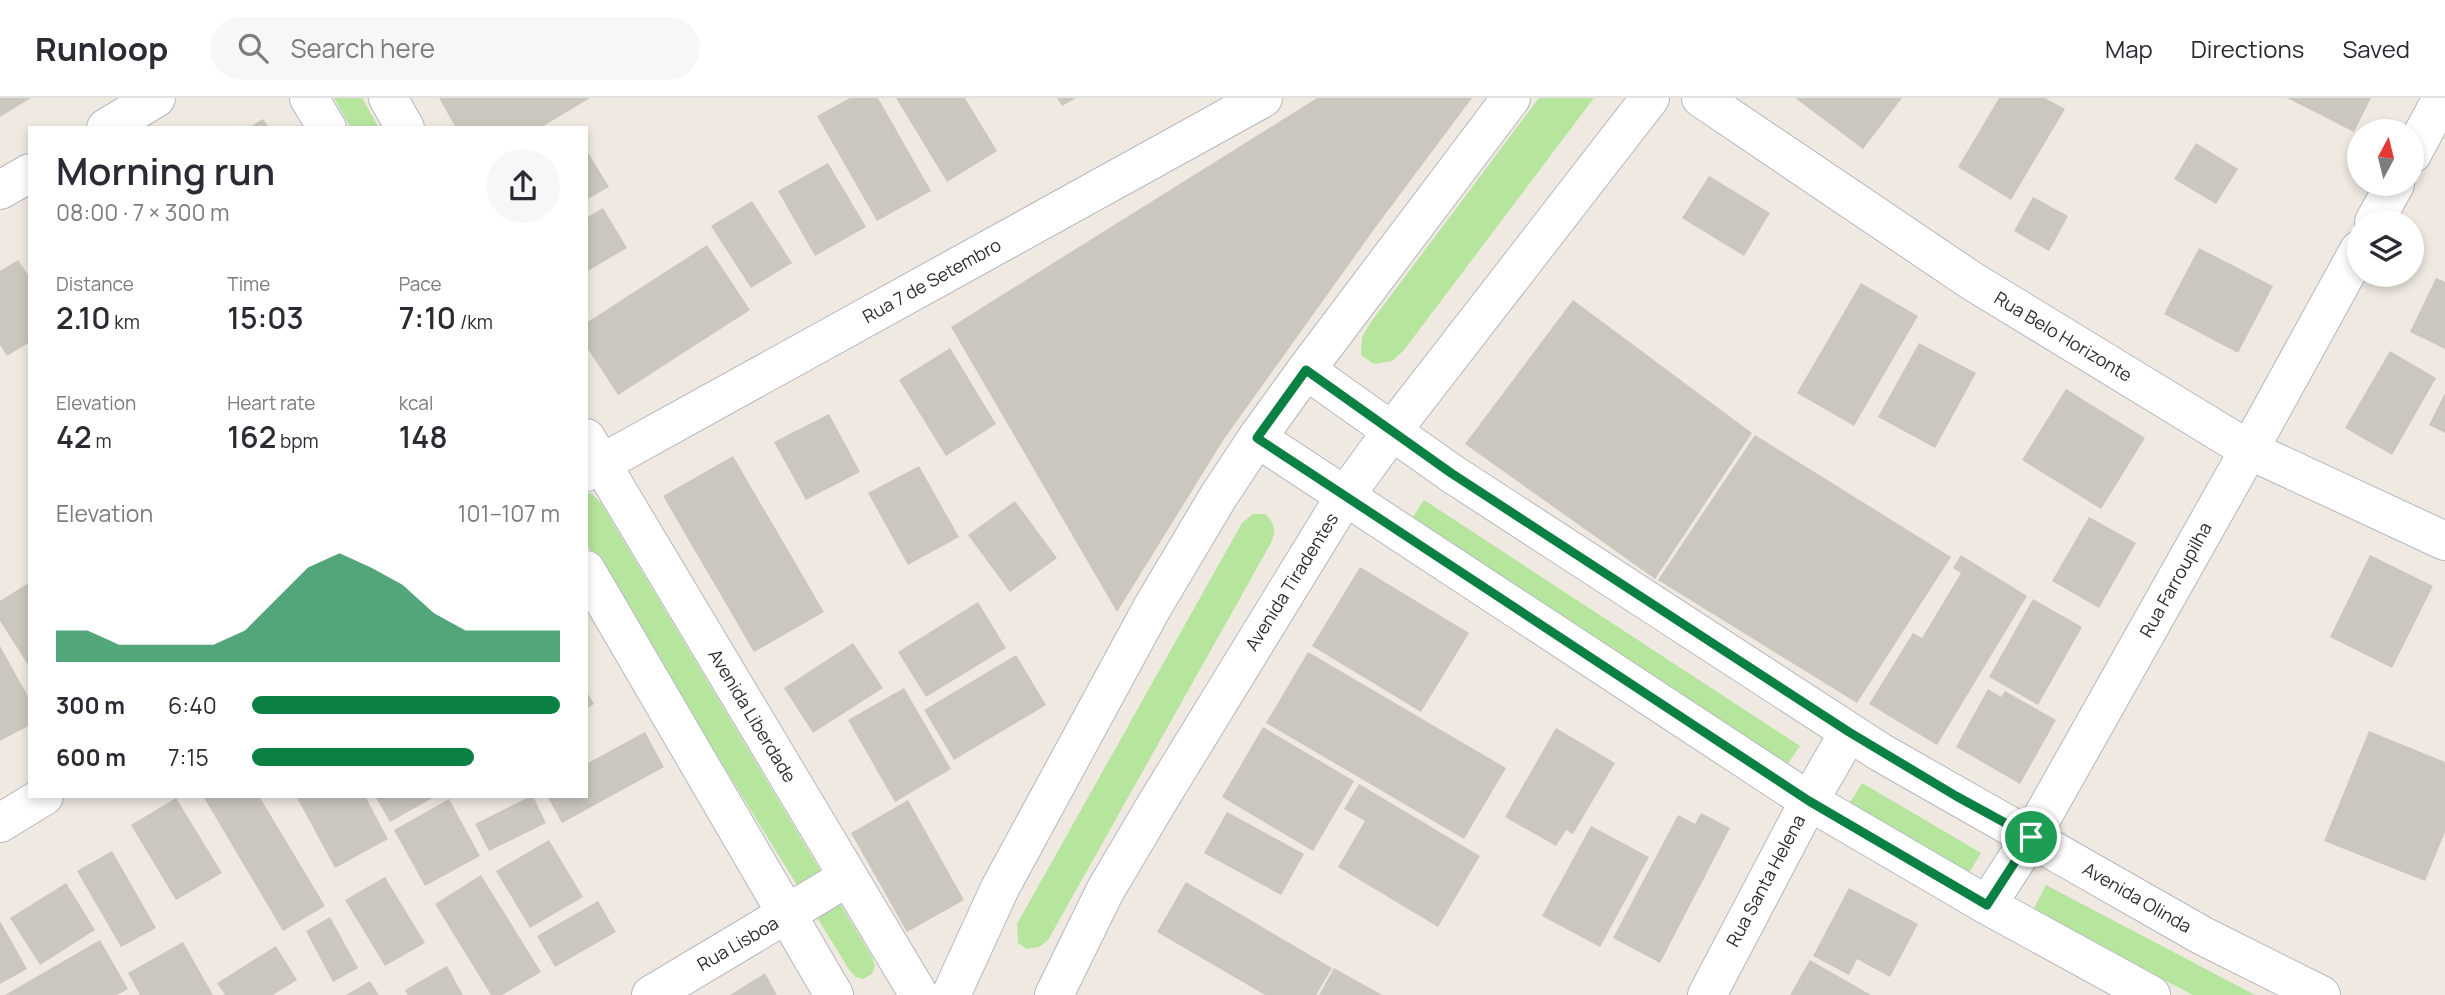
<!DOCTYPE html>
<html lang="en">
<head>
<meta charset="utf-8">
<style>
	body { margin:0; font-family:Manrope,sans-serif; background:#f7f7f7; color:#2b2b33; height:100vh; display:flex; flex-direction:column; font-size:26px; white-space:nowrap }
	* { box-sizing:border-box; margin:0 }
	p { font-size:23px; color:#7c7c81 }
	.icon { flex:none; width:38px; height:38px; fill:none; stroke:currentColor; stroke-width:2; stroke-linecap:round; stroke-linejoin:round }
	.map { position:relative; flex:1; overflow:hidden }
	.panel { position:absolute; left:28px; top:28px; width:560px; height:672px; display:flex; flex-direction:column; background:#fff; border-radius:0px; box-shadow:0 4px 10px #0003 }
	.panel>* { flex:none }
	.needle { width:46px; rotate:7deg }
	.buttons { position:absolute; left:2347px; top:21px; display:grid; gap:14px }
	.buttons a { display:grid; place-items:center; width:77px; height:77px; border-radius:50%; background:#fff; box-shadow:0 4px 10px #0003; font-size:35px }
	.pin { position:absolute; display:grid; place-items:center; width:60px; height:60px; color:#fff; margin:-30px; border:4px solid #fff; border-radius:50%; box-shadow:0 2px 7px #0007 }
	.round { display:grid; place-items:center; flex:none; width:74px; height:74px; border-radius:37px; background:#f7f7f7 }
	.overview { display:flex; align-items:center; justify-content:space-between; height:119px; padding:0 28px }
	h1 { font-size:38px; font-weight:600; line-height:52px }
	.stats { display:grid; grid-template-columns:repeat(3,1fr); gap:10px; height:119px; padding:7px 28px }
	.stats div { display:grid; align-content:center }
	.stats b { font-size:30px; font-weight:600 }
	.stats small { font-size:19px; font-weight:400 }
	.stats p { font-size:19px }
	.chart { height:196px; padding:14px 28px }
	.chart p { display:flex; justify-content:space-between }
	.chart svg { width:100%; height:126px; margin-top:7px; fill:#0b8043; opacity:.7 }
	ul { padding:0 28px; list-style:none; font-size:23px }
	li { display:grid; grid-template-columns:112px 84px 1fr; align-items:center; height:52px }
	li i { height:18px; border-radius:9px; background:#0b8043 }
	header { display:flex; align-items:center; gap:42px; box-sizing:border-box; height:98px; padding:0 35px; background:#fff; border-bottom:2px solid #e1e1e2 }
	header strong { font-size:33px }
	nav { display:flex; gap:38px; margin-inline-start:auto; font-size:24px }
	.search { width:490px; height:63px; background:#f7f7f7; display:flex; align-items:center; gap:18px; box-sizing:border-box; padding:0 24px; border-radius:38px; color:#7c7c81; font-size:26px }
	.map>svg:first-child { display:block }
	.green { fill:#b6e59e }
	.building { fill:#cbc7bf }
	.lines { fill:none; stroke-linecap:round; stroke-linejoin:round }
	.minor-casing { stroke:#b4b7c1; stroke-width:40 }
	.tertiary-casing { stroke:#b4b7c1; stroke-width:40 }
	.secondary-casing { stroke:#b4b7c1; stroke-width:40 }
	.minor { stroke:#fff; stroke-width:38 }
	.tertiary { stroke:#fff; stroke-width:38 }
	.secondary { stroke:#fff; stroke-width:38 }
	.route-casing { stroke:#fff; stroke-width:14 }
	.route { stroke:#0b8043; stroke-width:9 }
	.labels { text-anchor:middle; stroke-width:5; stroke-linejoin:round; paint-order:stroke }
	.street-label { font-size:18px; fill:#2e2e2e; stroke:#fff }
</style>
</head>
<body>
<header>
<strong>Runloop</strong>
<div class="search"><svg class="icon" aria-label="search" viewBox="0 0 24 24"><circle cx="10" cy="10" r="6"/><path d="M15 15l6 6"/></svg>Search here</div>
<nav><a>Map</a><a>Directions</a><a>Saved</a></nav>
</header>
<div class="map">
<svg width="2445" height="897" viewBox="0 0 2445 897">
	<rect width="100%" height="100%" fill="#efe9e1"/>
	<g class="green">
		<polygon points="334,0 362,0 379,30 351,30"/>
		<polygon points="1539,0 1594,0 1404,252 1392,263 1374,266 1361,257 1362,239 1371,224"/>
		<polygon points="591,395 601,405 872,859 875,867 872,876 863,881 856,879 850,873 586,445 586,396"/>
		<polygon points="1424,402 1800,648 1784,671 1409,425"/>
		<path d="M 1253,416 L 1266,416 C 1275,427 1276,432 1271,445 L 1048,842 L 1039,849 L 1027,851 L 1018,845 L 1017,826 L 1242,425 Z"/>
		<polygon points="1862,685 1981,755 1967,778 1848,708"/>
		<polygon points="2046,787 2255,897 2193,897 2032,814"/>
	</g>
	<g class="building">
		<polygon points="0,0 31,0 0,19"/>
		<polygon points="439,0 590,0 540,30 456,30"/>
		<polygon points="850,0 878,0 931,93 877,123 817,18"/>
		<polygon points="896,0 965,0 997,53 947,84"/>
		<polygon points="1057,0 1076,0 1062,8"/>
		<polygon points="1317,0 1472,0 1375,130 1224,341 1117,514 951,229"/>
		<polygon points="1795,0 1902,0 1863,51"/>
		<polygon points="1999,0 2045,0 2065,11 2011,102 1958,69"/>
		<polygon points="2287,0 2371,0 2354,34"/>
		<polygon points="263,21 269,30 248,30"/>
		<polygon points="2196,45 2238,71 2216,106 2174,81"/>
		<polygon points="586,51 609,89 586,102"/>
		<polygon points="828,65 866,129 815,158 778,93"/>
		<polygon points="1709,78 1770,115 1744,158 1682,120"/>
		<polygon points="2033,99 2068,118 2049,153 2014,133"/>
		<polygon points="752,103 792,165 751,190 711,128"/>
		<polygon points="603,110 627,150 586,174 586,120"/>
		<polygon points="707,147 750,212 618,297 586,248 586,225"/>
		<polygon points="2199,150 2273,188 2238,255 2164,216"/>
		<polygon points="18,162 30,180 30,244 7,258 0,247 0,173"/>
		<polygon points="2436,180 2445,184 2445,251 2410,234"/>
		<polygon points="1861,185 1918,218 1854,328 1797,295"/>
		<polygon points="1573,202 1752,335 1655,481 1465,346"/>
		<polygon points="1919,245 1976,275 1935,350 1878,319"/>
		<polygon points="950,250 996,326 946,358 899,282"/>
		<polygon points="2390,253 2436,280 2392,357 2345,330"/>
		<polygon points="2066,291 2145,340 2101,411 2022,362"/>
		<polygon points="2445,295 2445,335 2429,327"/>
		<polygon points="829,316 860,374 806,402 774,344"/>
		<polygon points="1755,337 1951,459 1857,605 1658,482"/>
		<polygon points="733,358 824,514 754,554 663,398"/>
		<polygon points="919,368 959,439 908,467 868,395"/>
		<polygon points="1015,403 1057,460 1010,494 968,437"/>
		<polygon points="2089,419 2136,445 2099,510 2052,483"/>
		<polygon points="1961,457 2027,498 1937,647 1869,606 1913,535 1922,540 1961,475 1953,470"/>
		<polygon points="2370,457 2433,488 2392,570 2330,539"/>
		<polygon points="1360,469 1469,535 1421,614 1312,548"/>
		<polygon points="30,484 30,570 0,523 0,503"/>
		<polygon points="2033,501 2082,529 2038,607 1989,579"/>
		<polygon points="978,504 1006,550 926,599 898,554"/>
		<polygon points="853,545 883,590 813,635 784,590"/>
		<polygon points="0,548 30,602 30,627 0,643"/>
		<polygon points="1308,554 1506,670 1464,741 1266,625"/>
		<polygon points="1016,557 1046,607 954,662 924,612"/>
		<polygon points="904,590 951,671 895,704 848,622"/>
		<polygon points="1988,591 2001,599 2005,593 2056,622 2020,686 1956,649"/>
		<polygon points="586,592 594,606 586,611"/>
		<polygon points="1263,629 1354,683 1313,753 1222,699"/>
		<polygon points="1556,630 1615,665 1573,736 1566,732 1556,748 1505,719"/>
		<polygon points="2369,633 2445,664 2445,734 2425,783 2324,743"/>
		<polygon points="645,634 664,669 562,725 547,698 586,698 586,666"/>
		<polygon points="1359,686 1480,758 1438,829 1338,769 1365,723 1344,711"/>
		<polygon points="203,698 259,698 325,808 283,833"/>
		<polygon points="296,698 365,698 388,741 335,770"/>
		<polygon points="375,698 436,698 390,724"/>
		<polygon points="531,698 533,698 546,725 489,753 475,726"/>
		<polygon points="176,700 222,775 176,802 131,727"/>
		<polygon points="449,701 480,758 425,788 394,732"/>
		<polygon points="908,702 964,802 907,834 851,735"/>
		<polygon points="1227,714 1304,756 1281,797 1204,755"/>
		<polygon points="1701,715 1730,730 1660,865 1613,840 1678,717 1695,726"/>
		<polygon points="1591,728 1649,759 1600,849 1542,818"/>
		<polygon points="549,742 583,799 530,830 496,773"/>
		<polygon points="112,753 156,830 121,849 77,773"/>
		<polygon points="481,777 541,874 502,897 491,897 435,806"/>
		<polygon points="385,779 425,845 385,868 345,802"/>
		<polygon points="1186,784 1332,870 1316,897 1265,897 1157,834"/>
		<polygon points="66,785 95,832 40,867 10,820"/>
		<polygon points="1849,790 1918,826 1890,879 1857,861 1849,877 1813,858"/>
		<polygon points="598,803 616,834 555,869 537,838"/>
		<polygon points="330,819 358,870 333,884 306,833"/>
		<polygon points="0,823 27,871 0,886"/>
		<polygon points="100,842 128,891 117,897 5,897"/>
		<polygon points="183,844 213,897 140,897 128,875"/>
		<polygon points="276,848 297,882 273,897 225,897 217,885"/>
		<polygon points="1810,862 1871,897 1790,897"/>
		<polygon points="447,868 463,897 408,897 405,892"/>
		<polygon points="1334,870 1382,897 1319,897"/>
		<polygon points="765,875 777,897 730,897"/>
		<polygon points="370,883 379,897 346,897"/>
	</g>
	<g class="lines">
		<g class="minor-casing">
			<g id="minor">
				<polyline points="1701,0 1972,183 2249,352 2445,443"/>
				<polyline points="106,30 156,0"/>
				<polyline points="2412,56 2442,0"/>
				<polyline points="0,92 30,75"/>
				<polyline points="2374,124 2395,86"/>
				<polyline points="586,374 1263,0"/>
				<polyline points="0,725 44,698"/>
				<polyline points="1987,807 2031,739 2249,352 2359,152"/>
				<polyline points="651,897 848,779"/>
				<polyline points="1707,897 1809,703 1849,634"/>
			</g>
		</g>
		<g class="tertiary-casing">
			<g id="tertiary">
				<polyline points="309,0 327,30"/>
				<polyline points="388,0 405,30"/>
				<polyline points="1306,272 1451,375 1880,654 2203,838 2321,897"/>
				<polyline points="586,340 919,897"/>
				<polyline points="1257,340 1809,703 1987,807 2151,897"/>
				<polyline points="586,472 834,897"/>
			</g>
		</g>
		<g class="secondary-casing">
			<g id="secondary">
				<polyline points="951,897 1000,790 1152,510 1218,399 1257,340 1306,272 1511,0"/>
				<polyline points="1054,897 1105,793 1157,705 1345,398 1392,333 1650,0"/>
			</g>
		</g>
		<use href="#minor" class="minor"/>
		<use href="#tertiary" class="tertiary"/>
		<use href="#secondary" class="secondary"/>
	</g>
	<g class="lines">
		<g class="route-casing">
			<polygon id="route" points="1306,272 1451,375 1849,634 1956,698 2031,739 1987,807 1809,703 1257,340"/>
		</g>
		<use href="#route" class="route"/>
	</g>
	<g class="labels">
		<g class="street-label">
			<text transform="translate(932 183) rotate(-29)" y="6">Rua 7 de Setembro</text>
			<text transform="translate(2063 239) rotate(31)" y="6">Rua Belo Horizonte</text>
			<text transform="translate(2176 482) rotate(-61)" y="6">Rua Farroupilha</text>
			<text transform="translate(1292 484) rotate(-58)" y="6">Avenida Tiradentes</text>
			<text transform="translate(752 618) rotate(59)" y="6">Avenida Liberdade</text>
			<text transform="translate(1766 783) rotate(-62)" y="6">Rua Santa Helena</text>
			<text transform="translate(2137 800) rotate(30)" y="6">Avenida Olinda</text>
			<text transform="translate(738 846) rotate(-30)" y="6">Rua Lisboa</text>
		</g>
	</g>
</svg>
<div class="buttons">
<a><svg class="needle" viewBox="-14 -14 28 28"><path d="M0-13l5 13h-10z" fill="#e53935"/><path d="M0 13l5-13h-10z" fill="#7c7c81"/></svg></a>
<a><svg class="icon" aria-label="layers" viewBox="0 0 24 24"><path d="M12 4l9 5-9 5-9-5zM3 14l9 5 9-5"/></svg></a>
</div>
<div class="pin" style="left:2031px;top:739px;background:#1e9e55"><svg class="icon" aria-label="arrive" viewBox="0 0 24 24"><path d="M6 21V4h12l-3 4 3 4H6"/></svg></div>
<section class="panel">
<div class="overview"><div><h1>Morning run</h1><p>08:00 · 7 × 300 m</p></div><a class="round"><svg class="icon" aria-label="share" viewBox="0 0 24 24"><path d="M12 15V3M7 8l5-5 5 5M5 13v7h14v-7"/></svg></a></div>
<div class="stats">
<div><p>Distance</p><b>2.10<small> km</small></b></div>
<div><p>Time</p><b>15:03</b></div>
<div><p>Pace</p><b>7:10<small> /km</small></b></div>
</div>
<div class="stats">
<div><p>Elevation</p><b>42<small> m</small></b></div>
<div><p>Heart rate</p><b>162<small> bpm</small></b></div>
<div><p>kcal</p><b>148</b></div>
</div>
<div class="chart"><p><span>Elevation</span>101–107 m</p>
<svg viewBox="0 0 160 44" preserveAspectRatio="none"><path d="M0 44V33L10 33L20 38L30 38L40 38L50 38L60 33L70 22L80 11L90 6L100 11L110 17L120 27L130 33L140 33L150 33L160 33V44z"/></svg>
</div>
<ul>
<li><b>300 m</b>6:40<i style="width:100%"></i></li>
<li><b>600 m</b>7:15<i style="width:72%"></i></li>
</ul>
</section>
</div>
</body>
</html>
